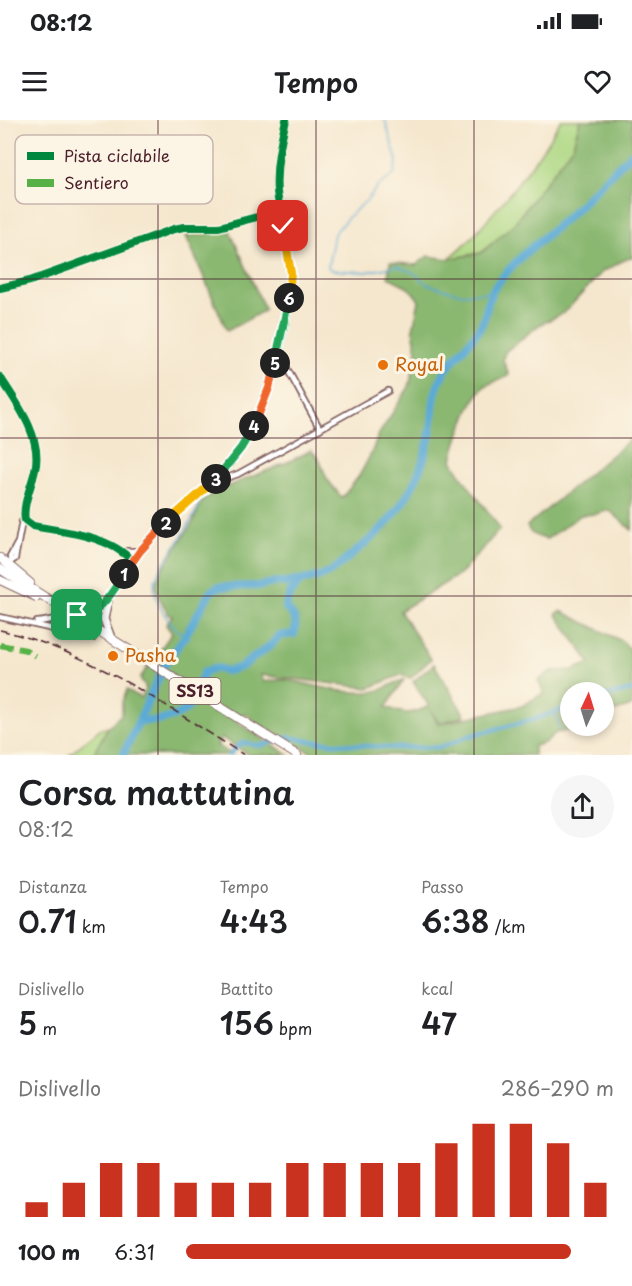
<!DOCTYPE html>
<html lang="it">
<head>
<meta charset="utf-8">
<style>
	body { margin:0; font-family:"Playpen Sans",sans-serif; background:#f6f6f6; color:#202124; height:100vh; display:flex; flex-direction:column; font-size:22px; white-space:nowrap }
	* { box-sizing:border-box; margin:0 }
	p { font-size:20px; color:#757577 }
	.icon { flex:none; width:33px; height:33px; fill:none; stroke:currentColor; stroke-width:2; stroke-linecap:round; stroke-linejoin:round }
	.map { position:relative; height:635px; overflow:hidden }
	.panel { display:flex; flex-direction:column; background:#fff; flex:1 }
	.panel>* { flex:none }
	.needle { width:39px; rotate:4deg }
	.fabs { position:absolute; left:560px; top:562px; display:grid; gap:12px }
	.fabs a { display:grid; place-items:center; width:54px; height:54px; border-radius:50%; background:#fff; box-shadow:0 3px 9px #0003; font-size:30px }
	.pin { position:absolute; display:grid; place-items:center; width:51px; height:51px; color:#fff; margin:-26px; border-radius:12px; box-shadow:0 3px 9px #0006 }
	.km { position:absolute; width:30px; height:30px; margin:-15px; border-radius:50%; background:#222; color:#fff; font-size:16px; line-height:30px; text-align:center }
	.round { display:grid; place-items:center; flex:none; width:63px; height:63px; border-radius:32px; background:#f6f6f6 }
	.summary { display:flex; align-items:center; justify-content:space-between; height:102px; padding:0 18px }
	h1 { font-size:33px; font-weight:600; line-height:45px }
	.figures { display:grid; grid-template-columns:repeat(3,1fr); gap:9px; height:102px; padding:6px 18px }
	.figures div { display:grid; align-content:center }
	.figures b { font-size:30px; font-weight:600 }
	.figures small { font-size:16px; font-weight:400 }
	.figures p { font-size:16px }
	.chart { height:168px; padding:12px 18px }
	.chart p { display:flex; justify-content:space-between }
	.chart svg { width:100%; height:108px; margin-top:6px; stroke:#c8321e; stroke-width:6 }
	ul { padding:0 18px; list-style:none; font-size:20px }
	li { display:grid; grid-template-columns:96px 72px 1fr; align-items:center; height:45px }
	li i { height:15px; border-radius:8px; background:#c8321e }
	.status { display:flex; justify-content:space-between; align-items:center; height:42px; padding:0 30px; background:#fff; direction:ltr }
	.status svg { height:16px; fill:currentColor }
	header { display:flex; justify-content:space-between; align-items:center; height:78px; padding:0 18px; background:#fff; font-size:27px; font-weight:600 }
	.map>svg:first-child { display:block }
	.green { fill:#add883; stroke:#7c7c57; stroke-width:1.5 }
	.forest { fill:#8ab871; stroke:#6a6c4e; stroke-width:1.5 }
	.lines { fill:none; stroke-linecap:round; stroke-linejoin:round }
	.stream { stroke:#5baad5; stroke-width:1.5 }
	.canal { stroke:#5baad5; stroke-width:4.5 }
	.river { stroke:#5baad5; stroke-width:8 }
	.street-casing { stroke:#866564; stroke-width:8 }
	.secondary-casing { stroke:#866564; stroke-width:10 }
	.primary-casing { stroke:#866564; stroke-width:10 }
	.street { stroke:#fff; stroke-width:4.5 }
	.secondary { stroke:#fff; stroke-width:7 }
	.primary { stroke:#fff; stroke-width:8 }
	.rail { stroke:#4a1f2b; stroke-width:1.5; stroke-dasharray:9 4.5; stroke-linecap:butt }
	.quiet { stroke:#57b146; stroke-width:6; stroke-dasharray:12 6; stroke-linecap:butt }
	.cycleway-casing { stroke:#fcf5e5; stroke-width:11 }
	.cycleway { stroke:#00873e; stroke-width:8 }
	.split-1-casing { stroke:#fff; stroke-width:12 }
	.split-2-casing { stroke:#fff; stroke-width:12 }
	.split-3-casing { stroke:#fff; stroke-width:12 }
	.split-4-casing { stroke:#fff; stroke-width:12 }
	.split-5-casing { stroke:#fff; stroke-width:12 }
	.split-6-casing { stroke:#fff; stroke-width:12 }
	.split-7-casing { stroke:#fff; stroke-width:12 }
	.split-1 { stroke:#22a559; stroke-width:8 }
	.split-2 { stroke:#f0652b; stroke-width:8 }
	.split-3 { stroke:#f5b400; stroke-width:8 }
	.split-4 { stroke:#22a559; stroke-width:8 }
	.split-5 { stroke:#f0652b; stroke-width:8 }
	.split-6 { stroke:#22a559; stroke-width:8 }
	.split-7 { stroke:#f5b400; stroke-width:8 }
	.grid { fill:none; stroke:#4a1f2b; stroke-width:1.5; stroke-opacity:0.55 }
	.food-dot { fill:#e8710a; stroke:#fcf5e5; stroke-width:2 }
	.labels { text-anchor:middle; stroke-width:6; stroke-linejoin:round; paint-order:stroke }
	.shield { fill:#fcf5e5; stroke:#7f5f63; stroke-width:1.5 }
	.shield-label { font-size:16px; font-weight:bold; fill:#4a1f2b }
	.food-label { font-size:18px; fill:#c56008; stroke:#fcf5e5; text-anchor:start }
	.key { fill:#fcf5e5; stroke:#c7b5ad; stroke-width:1.5 }
	.key-label { font-size:16px; fill:#4a1f2b }
</style>
</head>
<body>
<div class="status"><b>08:12</b><svg viewBox="0 0 49 12"><path d="M0 12V9h3v3zM5 12V6h3v6zM10 12V3h3v9zM15 12V0h3v12zM26 1h20v11H26zM47 4h2v5h-2z"/></svg></div>
<header><svg class="icon" aria-label="menu" viewBox="0 0 24 24"><path d="M4 6h16M4 12h16M4 18h16"/></svg>Tempo<svg class="icon" aria-label="heart" viewBox="0 0 24 24"><path d="M12 20l-8-8c-3-5 5-10 8-4 3-6 11-1 8 4z"/></svg></header>
<div class="map">
<svg width="632" height="635" viewBox="0 0 632 635">
	<rect width="100%" height="100%" fill="#fcf5e5"/>
	<filter id="ink" filterUnits="userSpaceOnUse"><feTurbulence type="fractalNoise" baseFrequency=".0167" numOctaves="2"/><feDisplacementMap in="SourceGraphic" scale="12" xChannelSelector="R" yChannelSelector="G"/><feConvolveMatrix kernelMatrix="1 2 1 2 8 2 1 2 1" color-interpolation-filters="sRGB"/></filter>
	<filter id="wash" filterUnits="userSpaceOnUse"><feTurbulence type="fractalNoise" baseFrequency=".008" numOctaves="4" result="noise"/><feDisplacementMap in="SourceGraphic" scale="24" xChannelSelector="R" yChannelSelector="G"/><feGaussianBlur stdDeviation="1.35" result="paint"/><feColorMatrix in="noise" values="0 0 0 0 0 0 0 0 0 0 0 0 0 0 0 0 0 1.4 0 .05"/><feComposite in="paint" operator="in"/></filter>
	<g filter="url(#wash)">
		<rect width="100%" height="100%" fill="#f5e7ce"/>
		<g class="green">
			<path d="M 561,0 L 580,0 L 573,26 L 513,105 L 481,133 L 448,139 C 463,128 475,114 487,100 C 515,69 540,36 561,0 Z"/>
			<polygon points="108,607 93,635 69,635 100,609"/>
		</g>
		<g class="forest">
			<path d="M 580,0 L 632,0 L 632,138 C 620,139 614,148 603,151 L 564,193 L 539,205 L 505,232 L 503,240 L 509,255 C 502,261 491,261 484,267 C 470,279 456,322 452,340 C 465,365 485,385 500,409 L 460,454 L 400,491 L 431,539 L 411,558 L 403,556 L 403,554 L 369,568 L 261,555 L 264,562 C 271,561 280,559 287,560 C 314,565 341,574 369,572 C 382,572 391,563 404,560 L 386,587 C 405,595 412,595 429,586 L 413,562 L 434,544 L 465,596 L 439,603 L 431,590 L 438,604 L 522,586 L 544,573 L 538,561 L 551,551 L 573,550 L 590,543 L 556,494 L 561,491 L 622,521 L 629,528 L 632,537 L 632,586 L 603,595 L 603,573 L 570,573 L 571,610 L 556,613 L 544,623 L 534,626 L 534,635 L 316,635 L 258,604 L 245,593 L 237,602 L 289,635 L 249,635 L 222,618 L 217,625 L 232,635 L 93,635 L 108,607 L 122,594 L 122,583 L 127,570 L 141,578 L 146,568 L 140,558 L 172,513 L 166,505 L 172,496 L 169,495 C 165,486 156,476 156,466 C 157,452 185,416 193,402 C 196,395 200,382 206,378 C 239,357 278,351 311,330 L 319,339 L 327,359 L 342,378 L 359,356 L 371,334 L 379,314 L 409,267 L 417,232 L 413,209 L 419,181 C 412,168 401,163 388,157 L 390,142 L 416,145 L 428,136 L 448,139 L 481,133 L 513,105 L 573,26 Z"/>
			<polygon points="230,111 265,190 227,211 186,116"/>
			<path d="M 632,318 L 632,410 L 609,390 L 596,394 L 581,395 L 547,419 C 538,417 530,415 527,406 Z"/>
		</g>
		<g class="lines">
			<g class="stream">
				<polyline points="385,0 397,41 394,55 378,66 368,79 349,96 334,114 328,147 331,150 366,152 397,146 414,153 427,164 443,169 462,174 492,172"/>
				<path d="M 185,516 C 171,507 150,479 155,461 C 159,448 169,436 177,424 C 185,413 191,400 198,388 L 198,384 L 206,376"/>
				<polyline points="555,591 560,610"/>
			</g>
			<g class="canal">
				<polyline points="603,577 632,570"/>
				<polyline points="229,635 240,624 246,623 260,626 288,617 310,621 392,628 441,627 469,616 535,599 570,587"/>
			</g>
			<g class="river">
				<path d="M 140,601 C 159,602 185,598 194,579 C 198,570 199,561 204,552 L 214,548 L 228,551 L 241,547 L 271,525 L 279,516 L 294,514 C 298,501 294,496 285,487 L 291,472 L 302,460 C 331,457 339,445 360,428 C 402,395 424,356 432,302 C 433,293 433,284 435,275 C 443,242 468,230 482,204 C 487,193 487,180 493,170 C 512,141 539,122 564,100 C 588,78 609,55 632,33"/>
				<polyline points="123,635 165,544 185,516 211,471 218,467 260,466 277,462 287,463 301,460"/>
			</g>
		</g>
	</g>
	<g filter="url(#ink)">
		<g class="lines">
			<g class="street-casing">
				<g id="street">
					<polyline points="0,168 30,161 174,109 184,107 219,107 280,91"/>
					<polyline points="278,232 320,309"/>
					<path d="M 0,257 C 17,283 43,318 35,350 C 32,365 22,385 25,400 L 33,406 C 65,412 109,415 132,441"/>
					<polyline points="215,362 238,354 388,271"/>
					<polyline points="17,424 10,437 12,441 15,439 22,401 25,400"/>
					<polyline points="122,431 140,431"/>
					<polyline points="0,497 93,518"/>
					<path d="M 37,502 C 50,502 57,494 68,505 L 69,508 L 65,510"/>
				</g>
			</g>
			<g class="secondary-casing">
				<g id="secondary">
					<polyline points="108,480 104,499 111,518"/>
					<path d="M 72,494 L 87,495 L 97,490 C 117,467 131,439 152,417 C 171,397 194,381 213,362 C 251,325 267,280 279,229 C 284,209 289,188 291,167 C 292,135 281,104 277,72 C 275,48 280,23 286,0"/>
				</g>
			</g>
			<g class="primary-casing">
				<g id="primary">
					<polyline points="0,438 30,463"/>
					<polyline points="0,449 297,635"/>
					<polyline points="0,460 36,477"/>
				</g>
			</g>
			<use href="#street" class="street"/>
			<use href="#secondary" class="secondary"/>
			<use href="#primary" class="primary"/>
			<path class="rail" d="M 0,510 C 91,532 166,586 244,635"/>
			<polyline class="quiet" points="0,525 26,530 35,536"/>
			<g class="cycleway-casing">
				<g id="cycleway">
					<polyline points="0,168 30,161 174,109 184,107 219,107 280,91"/>
					<path d="M 0,257 C 17,283 43,318 35,350 C 32,365 22,385 25,400 L 33,406 C 65,412 109,415 132,441"/>
					<path d="M 69,493 L 87,495 L 97,490 C 117,467 131,439 152,417 C 171,397 194,381 213,362 C 251,325 267,280 279,229 C 284,209 289,188 291,167 C 292,135 281,104 277,72 C 275,48 280,23 286,0"/>
				</g>
			</g>
			<use href="#cycleway" class="cycleway"/>
		</g>
	</g>
	<g class="lines" filter="url(#ink)">
		<g class="split-1-casing">
			<path id="split-1" d="M 77,495 C 101,495 112,472 124,454"/>
		</g>
		<g class="split-2-casing">
			<polyline id="split-2" points="124,454 140,431 166,403"/>
		</g>
		<g class="split-3-casing">
			<polyline id="split-3" points="166,403 216,359"/>
		</g>
		<g class="split-4-casing">
			<polyline id="split-4" points="216,359 241,328 254,306"/>
		</g>
		<g class="split-5-casing">
			<polyline id="split-5" points="254,306 269,268 275,243"/>
		</g>
		<g class="split-6-casing">
			<polyline id="split-6" points="275,243 289,178"/>
		</g>
		<g class="split-7-casing">
			<polyline id="split-7" points="283,106 291,153 289,178"/>
		</g>
		<use href="#split-1" class="split-1"/>
		<use href="#split-2" class="split-2"/>
		<use href="#split-3" class="split-3"/>
		<use href="#split-4" class="split-4"/>
		<use href="#split-5" class="split-5"/>
		<use href="#split-6" class="split-6"/>
		<use href="#split-7" class="split-7"/>
	</g>
	<path class="grid" d="M 158,0 L 158,635M 316,0 L 316,635M 474,0 L 474,635M 0,159 L 632,159M 0,318 L 632,318M 0,476 L 632,476"/>
	<g class="food-dot">
		<circle cx="383" cy="245" r="6"/>
		<circle cx="113" cy="536" r="6"/>
	</g>
	<g class="labels">
		<rect class="shield" x="169.5" y="558" width="51" height="26" rx="4.5"/>
		<g class="shield-label">
			<text x="195" y="577">SS13</text>
		</g>
		<g class="food-label">
			<text x="395" y="251">Royal</text>
			<text x="125" y="542">Pasha</text>
		</g>
	</g>
	<rect x="15" y="15" width="198" height="69" rx="9" class="key"/>
	<rect x="27" y="32" width="27" height="8" fill="#00873e"/>
	<rect x="27" y="59" width="27" height="8" fill="#57b146"/>
	<g class="key-label">
		<text x="64" y="42">Pista ciclabile</text>
		<text x="64" y="69">Sentiero</text>
	</g>
</svg>
<div class="fabs">
<a><svg class="needle" viewBox="-14 -14 28 28"><path d="M0-13l5 13h-10z" fill="#e53935"/><path d="M0 13l5-13h-10z" fill="#757577"/></svg></a>
</div>
<div class="pin" style="left:77px;top:495px;background:#1e9e55"><svg class="icon" aria-label="arrive" viewBox="0 0 24 24"><path d="M6 21V4h12l-3 4 3 4H6"/></svg></div>
<div class="pin" style="left:283px;top:106px;background:#d93025"><svg class="icon" aria-label="check" viewBox="0 0 24 24"><path d="M5 12l5 5 9-10"/></svg></div>
<b class="km" style="left:124px;top:454px">1</b>
<b class="km" style="left:166px;top:403px">2</b>
<b class="km" style="left:216px;top:359px">3</b>
<b class="km" style="left:254px;top:306px">4</b>
<b class="km" style="left:275px;top:243px">5</b>
<b class="km" style="left:289px;top:178px">6</b>
</div>
<section class="panel">
<div class="summary"><div><h1>Corsa mattutina</h1><p>08:12</p></div><a class="round"><svg class="icon" aria-label="share" viewBox="0 0 24 24"><path d="M12 15V3M7 8l5-5 5 5M5 13v7h14v-7"/></svg></a></div>
<div class="figures">
<div><p>Distanza</p><b>0.71<small> km</small></b></div>
<div><p>Tempo</p><b>4:43</b></div>
<div><p>Passo</p><b>6:38<small> /km</small></b></div>
</div>
<div class="figures">
<div><p>Dislivello</p><b>5<small> m</small></b></div>
<div><p>Battito</p><b>156<small> bpm</small></b></div>
<div><p>kcal</p><b>47</b></div>
</div>
<div class="chart"><p><span>Dislivello</span>286–290 m</p>
<svg viewBox="0 0 160 44" preserveAspectRatio="none"><path d="M5 44V38M15 44V30M25 44V22M35 44V22M45 44V30M55 44V30M65 44V30M75 44V22M85 44V22M95 44V22M105 44V22M115 44V14M125 44V6M135 44V6M145 44V14M155 44V30"/></svg>
</div>
<ul>
<li><b>100 m</b>6:31<i style="width:90%"></i></li>
</ul>
</section>
</body>
</html>
